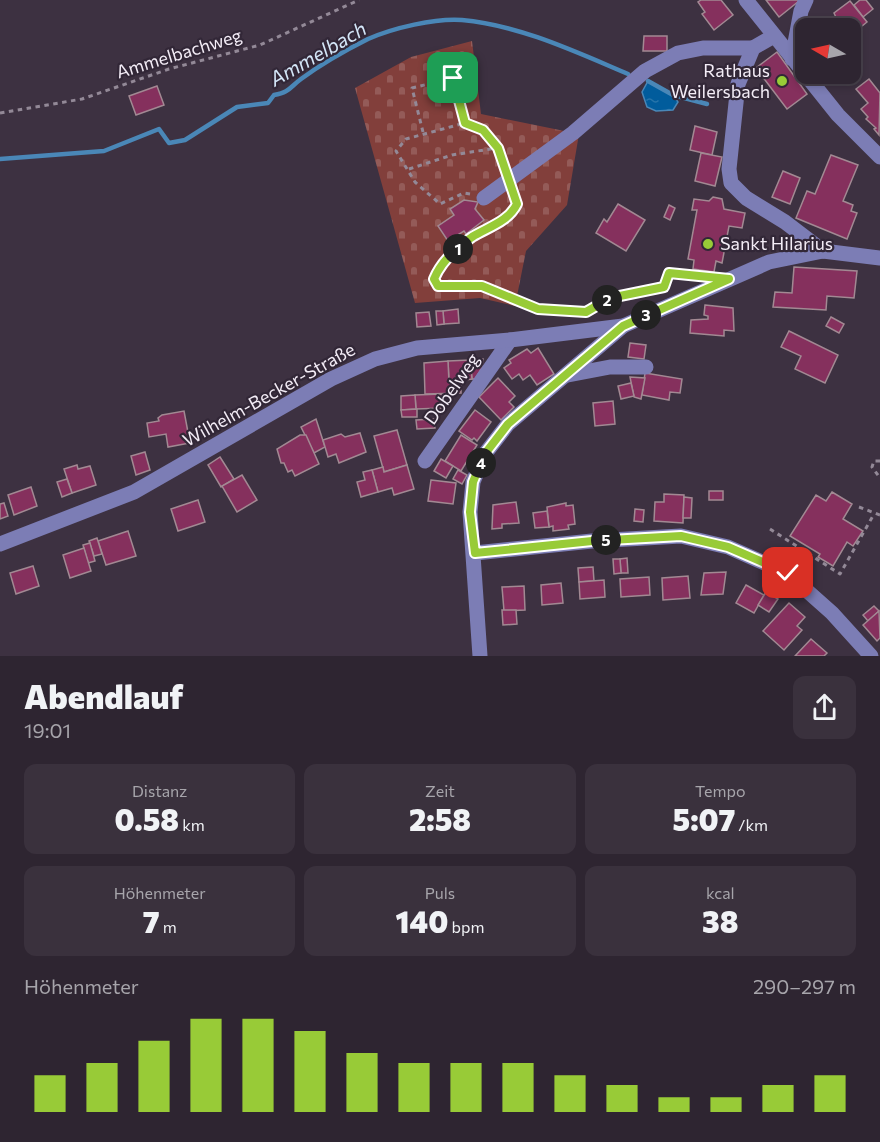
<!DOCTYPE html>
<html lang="de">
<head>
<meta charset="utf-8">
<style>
	body { margin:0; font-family:Commissioner,sans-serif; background:#3a313d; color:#f1f3f6; height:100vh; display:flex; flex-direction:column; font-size:22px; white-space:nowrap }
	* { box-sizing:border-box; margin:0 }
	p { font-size:20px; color:#a7a5ab }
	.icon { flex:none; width:33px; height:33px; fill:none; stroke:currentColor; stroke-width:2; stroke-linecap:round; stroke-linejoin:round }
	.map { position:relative; height:656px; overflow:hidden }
	.panel { display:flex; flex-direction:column; background:#2e2531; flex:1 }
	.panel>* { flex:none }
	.needle { width:39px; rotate:279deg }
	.controls { position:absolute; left:795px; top:18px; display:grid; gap:12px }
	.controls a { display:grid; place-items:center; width:66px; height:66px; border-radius:12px; background:#2e2531; box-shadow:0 3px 9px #0003,0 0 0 2px #49424d; font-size:30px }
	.pin { position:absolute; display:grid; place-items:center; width:51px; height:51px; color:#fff; margin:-26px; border-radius:12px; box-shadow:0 3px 9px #0006 }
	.km { position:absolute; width:30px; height:30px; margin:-15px; border-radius:50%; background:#222; color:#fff; font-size:16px; line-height:30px; text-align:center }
	.round { display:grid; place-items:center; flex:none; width:63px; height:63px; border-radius:12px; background:#3a313d }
	.headline { display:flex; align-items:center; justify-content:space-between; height:102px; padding:0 24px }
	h1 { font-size:33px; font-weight:800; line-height:45px }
	.figures { display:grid; grid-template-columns:repeat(3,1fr); gap:9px; height:102px; padding:6px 24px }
	.figures div { display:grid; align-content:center; border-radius:12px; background:#3a313d; text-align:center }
	.figures b { font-size:30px; font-weight:800 }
	.figures small { font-size:16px; font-weight:400 }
	.figures p { font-size:16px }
	.chart { height:168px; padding:12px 24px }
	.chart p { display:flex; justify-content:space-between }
	.chart svg { width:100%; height:108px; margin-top:6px; stroke:#98cb37; stroke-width:6 }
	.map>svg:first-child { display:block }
	.cemetery { fill:url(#cemetery-stones) }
	.water { fill:url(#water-ripples); stroke:#4a87b7; stroke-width:1.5 }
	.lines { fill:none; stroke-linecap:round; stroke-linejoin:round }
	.stream { stroke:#4a87b7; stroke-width:4.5 }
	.building { fill:#85305d; stroke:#a28993; stroke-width:1.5 }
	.path { stroke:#938997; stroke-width:3; stroke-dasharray:4.5 4.5; stroke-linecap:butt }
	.minor { stroke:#7c7db5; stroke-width:15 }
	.route-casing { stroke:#fff; stroke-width:12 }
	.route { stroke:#98cb37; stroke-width:8 }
	.poi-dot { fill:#98cb37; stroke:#322737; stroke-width:2 }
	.labels { text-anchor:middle; stroke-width:4.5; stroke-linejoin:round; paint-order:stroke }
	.street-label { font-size:18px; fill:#f3ecf6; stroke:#322737 }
	.poi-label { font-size:18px; fill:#f3ecf6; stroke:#322737; text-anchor:end }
	.water-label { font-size:20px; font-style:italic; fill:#d4e6f8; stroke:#322737 }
</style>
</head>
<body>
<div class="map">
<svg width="880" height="656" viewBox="0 0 880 656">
	<defs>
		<pattern id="cemetery-stones" width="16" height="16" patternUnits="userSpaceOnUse" patternTransform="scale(1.5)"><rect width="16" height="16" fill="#823f3b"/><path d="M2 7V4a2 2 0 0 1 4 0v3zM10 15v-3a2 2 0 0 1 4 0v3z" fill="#945b58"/></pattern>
		<pattern id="water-ripples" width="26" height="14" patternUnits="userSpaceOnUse" patternTransform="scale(1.5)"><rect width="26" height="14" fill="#015c9c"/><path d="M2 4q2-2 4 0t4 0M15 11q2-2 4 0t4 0" fill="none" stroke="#2674aa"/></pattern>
	</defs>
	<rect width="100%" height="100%" fill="#3d3141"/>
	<polygon class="cemetery" points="472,41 481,114 579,134 567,205 526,251 515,306 480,298 415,303 355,88 411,57"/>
	<polygon class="water" points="648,81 673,95 678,102 673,110 656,111 647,107 642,92"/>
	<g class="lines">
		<g class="stream">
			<polyline points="648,81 673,95 707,104"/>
			<path d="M 0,159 L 104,151 L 159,129 L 169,143 L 185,140 L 237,107 L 268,103 L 274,95 C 290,92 289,88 301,79 C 320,65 346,50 368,39 C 393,28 435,18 462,20 C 519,25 576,52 628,74"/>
		</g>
	</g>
	<g class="building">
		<polygon points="701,0 721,0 733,15 714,30 702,14 705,12 698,2"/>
		<polygon points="766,0 798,0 799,1 779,17"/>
		<polygon points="860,0 866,0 873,9 863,17 854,5"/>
		<polygon points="850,1 867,22 851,35 850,28 839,24 834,13"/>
		<polygon points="825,19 835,28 817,28"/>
		<polygon points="644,36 667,36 667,51 643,51"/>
		<polygon points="777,52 807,94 787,109 756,68"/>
		<polygon points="869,79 880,93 879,135 874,129 876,128 866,119 868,117 861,109 868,103 856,89"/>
		<polygon points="157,86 164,105 136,115 129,96"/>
		<polygon points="695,126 717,132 712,155 690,150"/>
		<polygon points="701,153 722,157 715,186 695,181"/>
		<polygon points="831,155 858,165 843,201 853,205 851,211 857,213 847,239 796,218 807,191 815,194"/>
		<polygon points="783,171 800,178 790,204 772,197"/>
		<polygon points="713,197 722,199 724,209 745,213 742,228 729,226 722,263 716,261 714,272 693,269 694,260 688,259 697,210 692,210 694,199 709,201"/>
		<polygon points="464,200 478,202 475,209 484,220 466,234 464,231 448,241 438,226 454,215 450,209"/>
		<polygon points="618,204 645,220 626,251 596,233 604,219 607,222"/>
		<polygon points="669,205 675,208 670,220 664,217"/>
		<polygon points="794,267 857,271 854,298 827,296 826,310 773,307 775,292 792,293"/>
		<polygon points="705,305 733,308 734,331 724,330 724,336 690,333 691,320 708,319 708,316 704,315"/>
		<polygon points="458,309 459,323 444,324 443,311"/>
		<polygon points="436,311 443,311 444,324 437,325"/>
		<polygon points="429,312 431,326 417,327 416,313"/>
		<polygon points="831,317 844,324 839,333 826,326"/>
		<polygon points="789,331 838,355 825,383 795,369 801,356 781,347"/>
		<polygon points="630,343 646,345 644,359 628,357"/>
		<polygon points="538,348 554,374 537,385 530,375 523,380 519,374 512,379 504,368 511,363 509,360 527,349 531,353"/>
		<polygon points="483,359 482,368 475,379 472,379 470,360"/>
		<polygon points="470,360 472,379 449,382 448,361"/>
		<polygon points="448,361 449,382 461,381 461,393 425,394 424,363"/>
		<polygon points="645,373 682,379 680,393 670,392 669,400 642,395"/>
		<polygon points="630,377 645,378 641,399 634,397"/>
		<polygon points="498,378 515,396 509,402 514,407 501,420 479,397"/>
		<polygon points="631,383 634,396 621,399 618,386"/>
		<polygon points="442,394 443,408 416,409 415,395"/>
		<polygon points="415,395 416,409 401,410 401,396"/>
		<polygon points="613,401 615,424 595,426 593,403"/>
		<polygon points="417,409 417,417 402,417 401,410"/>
		<polygon points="475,410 491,422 477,441 474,438 472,440 459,431"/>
		<polygon points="184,411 190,443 168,447 166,434 149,437 147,423 159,421 158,418 162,415"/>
		<polygon points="316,419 325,447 314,453 301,427"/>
		<polygon points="434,419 435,428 417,429 416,420"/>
		<polygon points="397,430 407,465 384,472 374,436"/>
		<polygon points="360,433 366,452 339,463 336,454 328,457 323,440 341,434 345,437"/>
		<polygon points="300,435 306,435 319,464 295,476 292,470 288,472 284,463 281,463 277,449"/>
		<polygon points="461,435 477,445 461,471 445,461"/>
		<polygon points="145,452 150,470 136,475 131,456"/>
		<polygon points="220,457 234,479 221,487 208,465"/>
		<polygon points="441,459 453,466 446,478 434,471"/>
		<polygon points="77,465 78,469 90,466 96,485 72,493 64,469"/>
		<polygon points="407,465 414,489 394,495 392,488 378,492 372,470 383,467 384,472"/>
		<polygon points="372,470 378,492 361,497 357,482 365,480 363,472"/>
		<polygon points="458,470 467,475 462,484 453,479"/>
		<polygon points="242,475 257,500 237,512 222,486"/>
		<polygon points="67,479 72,493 62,497 57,482"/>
		<polygon points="431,480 456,483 453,504 428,501"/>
		<polygon points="31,487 37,506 14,515 8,495"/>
		<rect x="709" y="491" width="14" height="9"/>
		<polygon points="832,492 852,504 843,519 863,531 853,546 847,542 833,566 818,557 820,554 790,536 816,495 826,501"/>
		<polygon points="664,494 684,495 683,523 654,521 655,502 664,502"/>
		<polygon points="684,497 692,498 691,518 683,518"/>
		<polygon points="198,500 205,522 178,531 171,509"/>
		<polygon points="516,502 519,523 502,524 502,528 492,529 493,505"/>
		<polygon points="4,503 8,516 0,519 0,504"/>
		<polygon points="566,503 566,506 573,505 575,524 568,525 569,529 553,531 553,526 549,527 547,507"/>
		<polygon points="635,509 644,510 643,522 634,521"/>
		<polygon points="547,511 549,527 535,528 533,513"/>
		<polygon points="128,531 136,556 106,565 98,541"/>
		<polygon points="97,538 102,554 94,556 89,541"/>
		<polygon points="90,543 95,561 88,563 83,545"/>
		<polygon points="84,548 91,571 70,578 63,555"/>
		<polygon points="627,558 628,573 621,573 620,559"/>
		<polygon points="613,559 620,559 621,573 614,574"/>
		<polygon points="33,566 39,586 16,594 10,573"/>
		<polygon points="593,567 594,581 579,582 578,568"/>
		<polygon points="726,572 723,594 701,595 704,573"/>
		<polygon points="688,576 690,598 663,600 662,578"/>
		<polygon points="649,577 650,595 621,597 620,579"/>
		<polygon points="604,580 605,597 580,599 579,582"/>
		<polygon points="561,583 563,603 542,605 541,585"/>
		<polygon points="746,585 764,595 754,613 736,603"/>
		<polygon points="524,586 525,610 504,611 502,587"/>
		<polygon points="766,592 778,599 769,612 758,605"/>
		<polygon points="789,603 805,617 797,626 802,630 784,650 763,631"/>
		<polygon points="874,606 879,611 868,621 863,615"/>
		<polygon points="502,610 516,610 517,624 503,625"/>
		<polygon points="879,611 880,638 877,641 863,625"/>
		<polygon points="811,639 827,653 824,656 795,656"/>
	</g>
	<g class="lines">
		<g class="path">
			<polyline points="0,113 82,99 169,69 260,45 359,0"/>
			<polyline points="423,132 412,88 453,78 465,122"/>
			<polyline points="409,169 452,155 497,148"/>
			<path d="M 513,193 L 517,204 C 501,233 452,238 434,279 L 438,286 L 482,286 L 538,309 L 586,312 L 610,298 L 664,287 L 669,272 L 701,276"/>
			<polyline points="470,194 464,193 440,204 415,182 396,151 406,139 465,123 483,130 498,148 504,167"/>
			<polyline points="880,461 874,461 872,467 880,478"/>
			<polyline points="859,507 880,515"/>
			<polyline points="770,529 840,574 874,514"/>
		</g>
		<g class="minor">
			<polyline points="746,0 838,115 880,157"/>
			<polyline points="774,36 753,48 738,84 729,169 731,183 746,198 785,222 823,251"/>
			<polyline points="792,59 801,11 806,0"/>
			<polyline points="484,198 573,133 645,71 678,53 703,48 753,48"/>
			<polyline points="568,375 610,367 646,367"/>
			<polyline points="425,461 510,340"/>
			<polyline points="0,544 134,492 331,379 375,359 417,348 510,340 623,326 769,262 823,251 880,258"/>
			<polyline points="475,553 592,541 681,536 728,547 787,573 832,613 871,656"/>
			<polyline points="480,656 470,512 473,482 484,455 508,424 623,326"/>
		</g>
	</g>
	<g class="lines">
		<g class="route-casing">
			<path id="route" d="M 453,78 L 465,123 L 483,130 L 498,148 L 517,204 C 508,222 488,227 472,237 C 456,248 441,262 434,279 L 438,286 L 482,286 L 538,309 L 586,312 L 610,298 L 664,287 L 669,273 L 729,279 L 623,326 L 508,424 L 484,455 L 473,482 L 470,512 L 475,553 L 592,541 L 681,536 L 728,547 L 788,573"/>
		</g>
		<use href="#route" class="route"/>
	</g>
	<g class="poi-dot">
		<circle cx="782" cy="81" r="6"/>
		<circle cx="708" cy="244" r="6"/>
	</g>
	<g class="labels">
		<g class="street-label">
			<text transform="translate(179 54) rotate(-17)" y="6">Ammelbachweg</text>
			<text transform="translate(452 389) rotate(-55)" y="6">Dobelweg</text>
			<text transform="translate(269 395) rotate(-29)" y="6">Wilhelm-Becker-Straße</text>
		</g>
		<g class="poi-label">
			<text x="770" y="77">Rathaus<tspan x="770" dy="21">Weilersbach</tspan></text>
			<text x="720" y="250" text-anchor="start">Sankt Hilarius</text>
		</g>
		<g class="water-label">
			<text transform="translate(318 54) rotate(-30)" y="7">Ammelbach</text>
		</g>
	</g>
</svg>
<div class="controls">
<a><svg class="needle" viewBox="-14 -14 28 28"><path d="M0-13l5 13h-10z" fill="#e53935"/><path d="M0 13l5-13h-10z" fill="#a7a5ab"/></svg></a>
</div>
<div class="pin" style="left:453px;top:78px;background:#1e9e55"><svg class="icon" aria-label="arrive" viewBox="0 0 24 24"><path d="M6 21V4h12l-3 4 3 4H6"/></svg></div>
<div class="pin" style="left:788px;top:573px;background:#d93025"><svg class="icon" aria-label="check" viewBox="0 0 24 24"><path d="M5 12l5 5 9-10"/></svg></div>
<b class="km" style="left:458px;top:249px">1</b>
<b class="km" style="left:607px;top:300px">2</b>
<b class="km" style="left:646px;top:315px">3</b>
<b class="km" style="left:481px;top:463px">4</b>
<b class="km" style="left:606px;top:540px">5</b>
</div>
<section class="panel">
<div class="headline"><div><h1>Abendlauf</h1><p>19:01</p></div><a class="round"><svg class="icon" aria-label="share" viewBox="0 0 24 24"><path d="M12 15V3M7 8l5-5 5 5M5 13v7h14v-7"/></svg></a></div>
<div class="figures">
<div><p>Distanz</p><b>0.58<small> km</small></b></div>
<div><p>Zeit</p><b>2:58</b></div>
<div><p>Tempo</p><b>5:07<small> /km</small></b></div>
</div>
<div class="figures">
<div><p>Höhenmeter</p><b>7<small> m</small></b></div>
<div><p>Puls</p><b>140<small> bpm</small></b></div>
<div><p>kcal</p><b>38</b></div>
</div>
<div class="chart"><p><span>Höhenmeter</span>290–297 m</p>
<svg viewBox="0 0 160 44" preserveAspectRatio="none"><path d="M5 44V29M15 44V24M25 44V15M35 44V6M45 44V6M55 44V11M65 44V20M75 44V24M85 44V24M95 44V24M105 44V29M115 44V33M125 44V38M135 44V38M145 44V33M155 44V29"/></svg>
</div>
</section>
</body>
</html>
